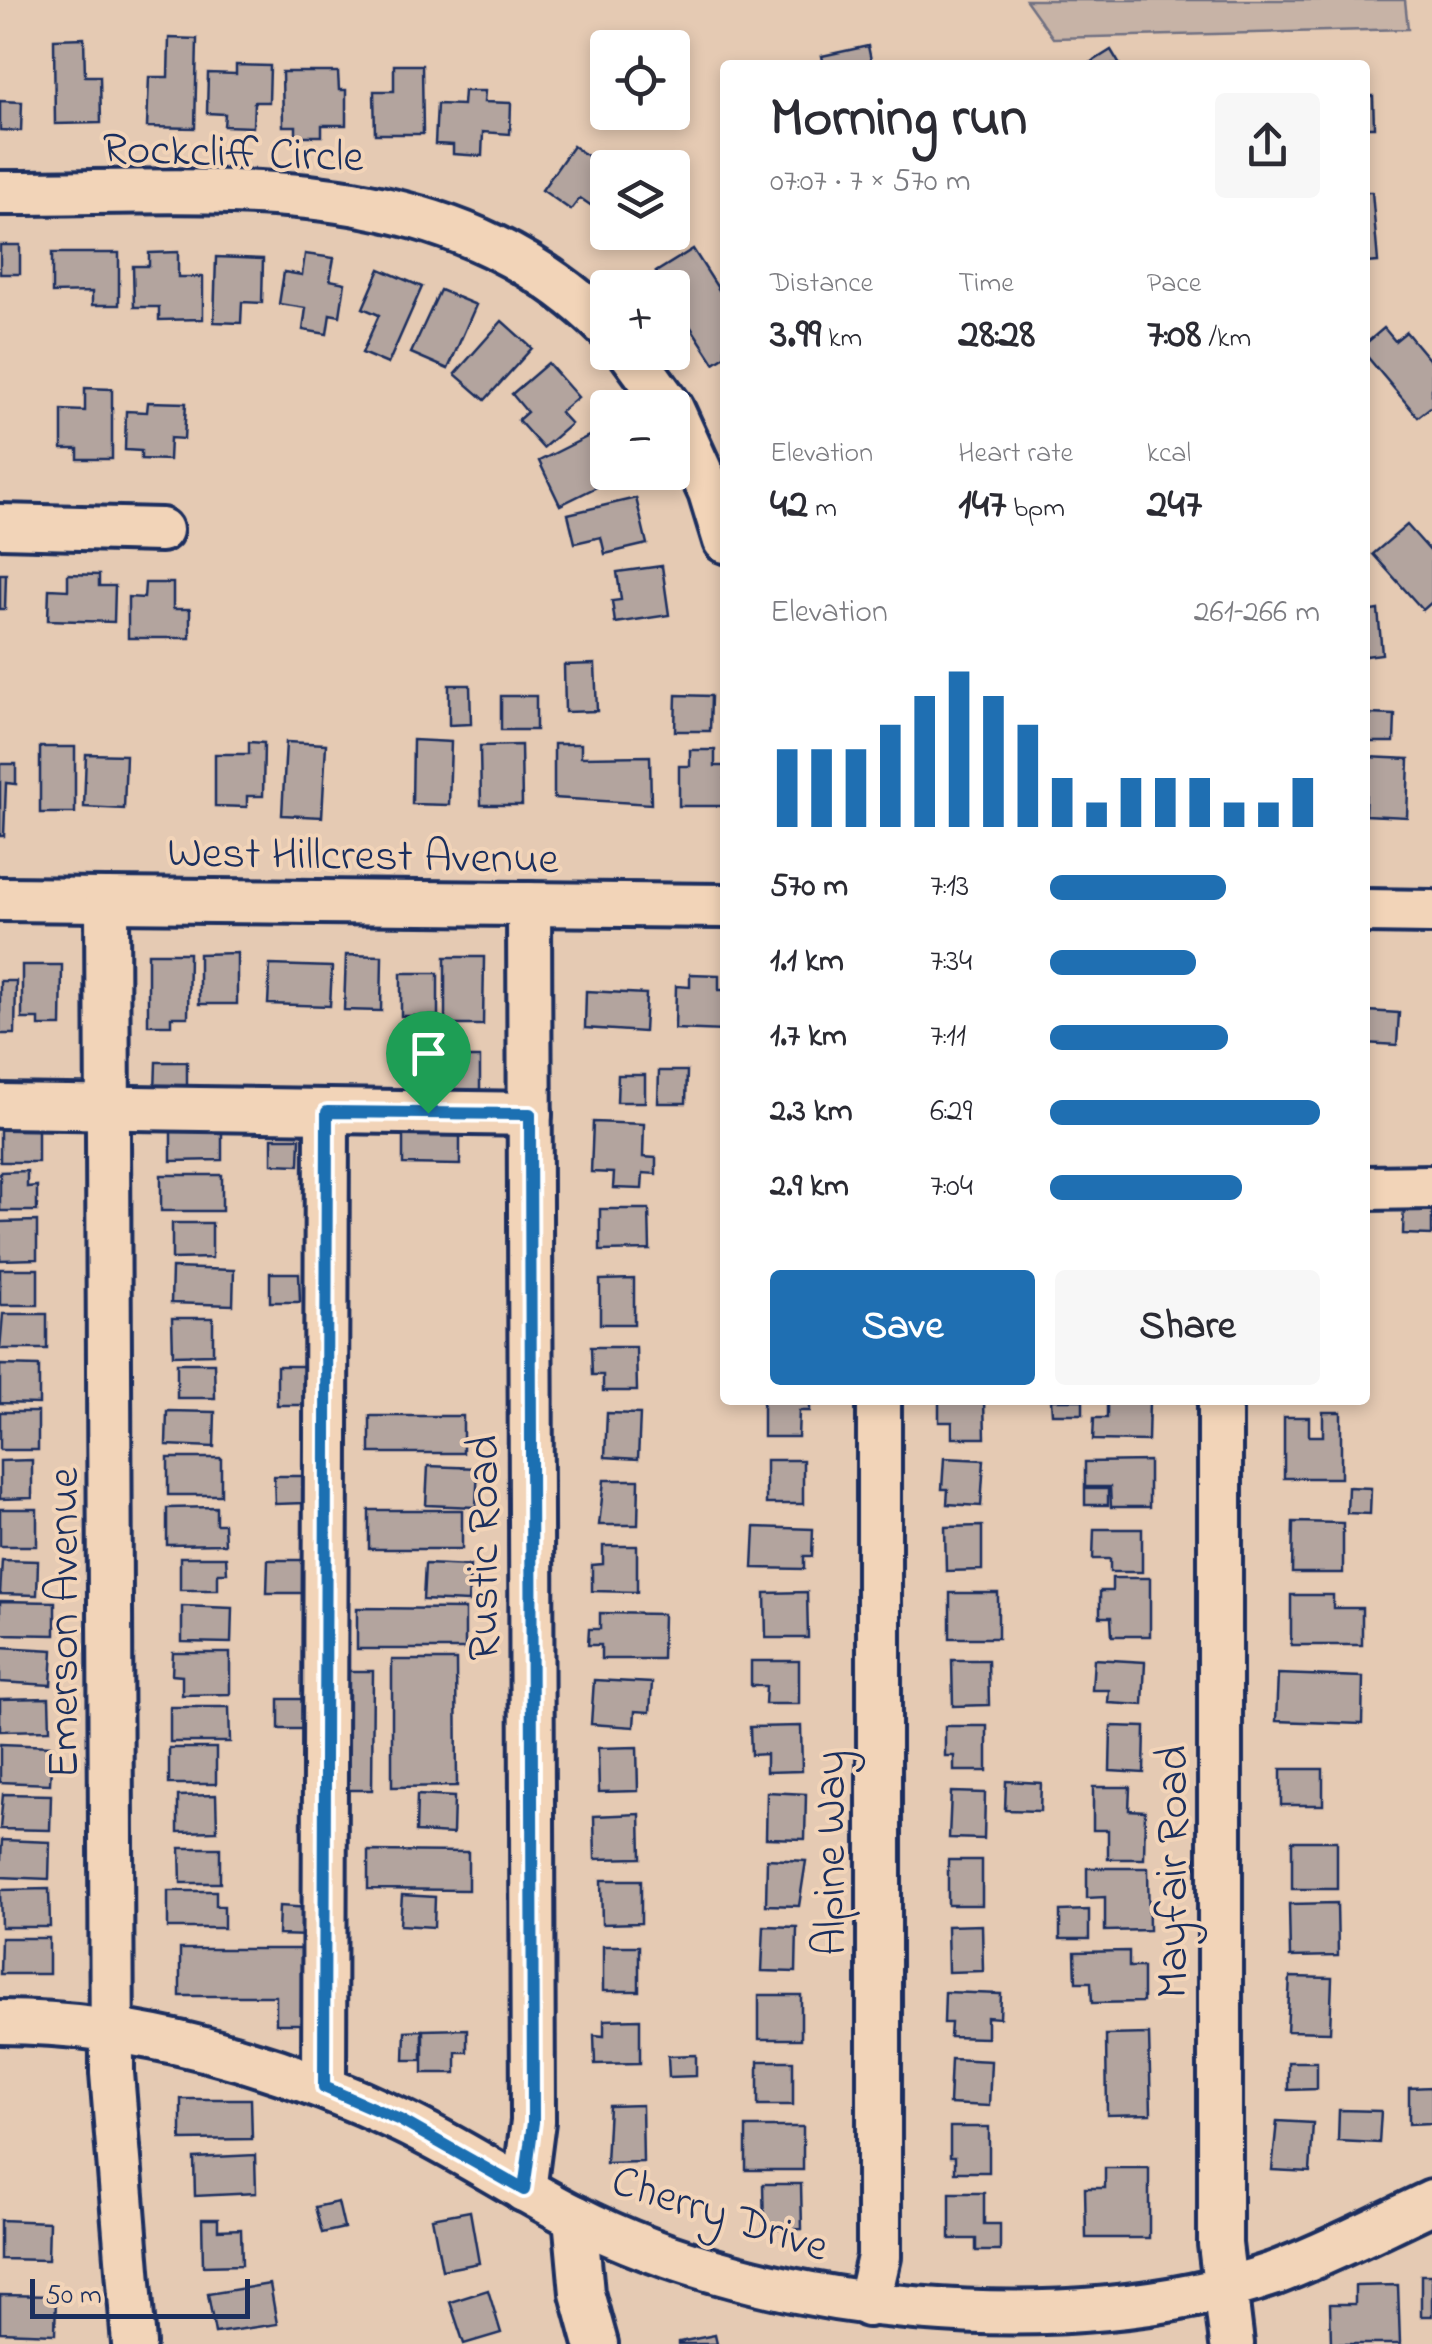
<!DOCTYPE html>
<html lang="en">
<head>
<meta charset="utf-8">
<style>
	body { margin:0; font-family:"Indie Flower",sans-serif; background:#f7f7f7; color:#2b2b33; height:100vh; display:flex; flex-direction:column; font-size:38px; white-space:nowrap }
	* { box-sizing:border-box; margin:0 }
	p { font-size:32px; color:#7c7c81 }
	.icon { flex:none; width:55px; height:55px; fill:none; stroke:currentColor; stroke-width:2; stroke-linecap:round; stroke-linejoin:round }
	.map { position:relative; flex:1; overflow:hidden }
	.sheet { position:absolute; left:720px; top:60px; width:650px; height:1345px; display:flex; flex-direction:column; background:#fff; border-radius:10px; box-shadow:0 5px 15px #0003 }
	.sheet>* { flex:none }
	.fabs { position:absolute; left:590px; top:30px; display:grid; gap:20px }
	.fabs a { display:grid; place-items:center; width:100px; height:100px; border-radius:10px; background:#fff; box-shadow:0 5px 15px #0003; font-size:50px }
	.scale { position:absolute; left:30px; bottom:25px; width:220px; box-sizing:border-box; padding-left:10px; border:5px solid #1b2f5e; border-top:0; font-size:28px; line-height:35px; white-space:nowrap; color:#1b2f5e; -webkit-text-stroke:8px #f2d4b8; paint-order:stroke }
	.pin { position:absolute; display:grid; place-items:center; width:85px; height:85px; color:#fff; margin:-102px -42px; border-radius:50% 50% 50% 0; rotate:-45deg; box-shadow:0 0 10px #0007 }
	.pin .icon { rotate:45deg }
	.round { display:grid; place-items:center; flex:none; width:105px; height:105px; border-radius:10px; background:#f7f7f7 }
	.summary { display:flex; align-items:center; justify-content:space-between; height:170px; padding:0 50px }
	h1 { font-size:55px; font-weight:700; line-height:75px }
	.metrics { display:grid; grid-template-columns:repeat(3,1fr); gap:15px; height:170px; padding:10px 50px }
	.metrics div { display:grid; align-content:center }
	.metrics b { font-size:42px; font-weight:700 }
	.metrics small { font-size:28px; font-weight:400 }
	.metrics p { font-size:28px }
	.chart { height:280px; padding:20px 50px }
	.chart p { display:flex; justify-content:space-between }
	.chart svg { width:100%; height:180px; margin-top:10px; stroke:#1f6fb2; stroke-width:6 }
	.cta { display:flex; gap:20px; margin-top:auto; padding:20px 50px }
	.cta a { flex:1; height:115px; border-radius:10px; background:#1f6fb2; color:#fff; font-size:40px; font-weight:700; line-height:115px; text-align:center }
	.cta a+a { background:#f7f7f7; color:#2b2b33 }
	ul { padding:0 50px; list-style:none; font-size:32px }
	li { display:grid; grid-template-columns:160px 120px 1fr; align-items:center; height:75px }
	li i { height:25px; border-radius:12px; background:#1f6fb2 }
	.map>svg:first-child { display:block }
	.green { fill:#c7b3a6; stroke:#717182; stroke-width:2.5 }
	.building { fill:#b3a49e; stroke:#1b2f5e; stroke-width:2.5 }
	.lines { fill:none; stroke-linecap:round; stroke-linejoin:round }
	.minor-casing { stroke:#1b2f5e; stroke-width:50 }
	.minor { stroke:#f2d4b8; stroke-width:42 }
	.route-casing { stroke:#fff; stroke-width:20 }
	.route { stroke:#1f6fb2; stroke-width:12 }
	.labels { text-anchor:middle; stroke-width:8; stroke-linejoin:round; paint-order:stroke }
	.street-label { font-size:45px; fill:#1b2f5e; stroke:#f2d4b8 }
</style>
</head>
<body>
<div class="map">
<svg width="1432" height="2344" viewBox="0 0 1432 2344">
	<rect width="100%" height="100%" fill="#e5cab3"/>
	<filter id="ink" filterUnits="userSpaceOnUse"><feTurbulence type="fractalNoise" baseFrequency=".01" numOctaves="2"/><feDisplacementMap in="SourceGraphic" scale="20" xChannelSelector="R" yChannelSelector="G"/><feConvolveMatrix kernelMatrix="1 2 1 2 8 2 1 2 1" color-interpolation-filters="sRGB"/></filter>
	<g filter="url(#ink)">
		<polygon class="green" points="1026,0 1405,0 1408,29 1053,38"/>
		<g class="building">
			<polygon points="84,38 85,76 100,76 101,123 55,124 54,39"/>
			<polygon points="169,38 197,39 195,128 147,127 149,77 168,77"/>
			<polygon points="868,46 872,65 824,65 822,56"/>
			<polygon points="1111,50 1120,65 1087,65"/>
			<polygon points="236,65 270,66 269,102 254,102 253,127 224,126 225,114 207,113 208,73 236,74"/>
			<polygon points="394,65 422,65 423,134 375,134 374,91 394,91"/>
			<polygon points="282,72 338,72 339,90 346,90 346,125 322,125 322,136 296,136 296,126 283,126"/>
			<polygon points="464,91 485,91 484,102 511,103 510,134 483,132 482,156 453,154 453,145 435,144 437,104 463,105"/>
			<polygon points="1365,96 1373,96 1374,127 1365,127 1365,168"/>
			<polygon points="0,101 22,102 21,131 0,130"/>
			<polygon points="573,146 608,170 608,217 580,198 571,210 542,190"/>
			<polygon points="1365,192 1372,192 1378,262 1365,263"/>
			<rect x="0" y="245" width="20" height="29"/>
			<polygon points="693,249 719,290 725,286 725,356 714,363 672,298 672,288 666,288 656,272"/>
			<polygon points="178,252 178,277 203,277 203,319 159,320 159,307 134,307 133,266 149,266 149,253"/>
			<polygon points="52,253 119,253 119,305 92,305 92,292 52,293"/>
			<polygon points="305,254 334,258 330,280 345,283 340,316 330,314 327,334 303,330 306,308 279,304 284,272 302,275"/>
			<polygon points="216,257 263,259 262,303 242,302 241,323 214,322"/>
			<polygon points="380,269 422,287 388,364 362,353 379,315 363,308"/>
			<polygon points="440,290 476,305 448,369 411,353"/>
			<polygon points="502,321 532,348 485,400 455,374"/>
			<polygon points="1384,328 1395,341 1406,332 1432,363 1432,406 1418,417 1365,354 1365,344"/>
			<polygon points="548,363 578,397 560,412 571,424 543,448 518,420 527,412 512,394"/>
			<polygon points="85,388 112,389 112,459 78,459 78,449 62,449 62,410 85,411"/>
			<polygon points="148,402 186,403 184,439 170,438 169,460 141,459 141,451 125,450 126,411 147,412"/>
			<polygon points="601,430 608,442 608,472 623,474 560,505 539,461"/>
			<polygon points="636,498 647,544 605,554 601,537 575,543 568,514"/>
			<polygon points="1407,525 1432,553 1432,602 1423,610 1373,554"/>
			<polygon points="662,566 669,615 615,623 612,601 621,600 617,572"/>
			<polygon points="0,574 6,574 5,609 0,609"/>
			<polygon points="68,574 99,575 99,586 115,586 114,622 48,620 49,589 68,590"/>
			<polygon points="145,583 173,583 173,609 190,609 190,638 128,638 128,597 144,598"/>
			<polygon points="1378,610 1382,654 1365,656 1365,612"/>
			<polygon points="595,664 597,711 565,712 564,665"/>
			<polygon points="449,685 470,685 471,724 449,725"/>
			<polygon points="676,695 711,696 710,731 675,731"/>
			<rect x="501" y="696" width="35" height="34"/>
			<polygon points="1368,714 1395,715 1394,742 1367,742"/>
			<polygon points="413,740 451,742 449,805 412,804"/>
			<polygon points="249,742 264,743 263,796 247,796 247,807 215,806 215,754 249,754"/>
			<polygon points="286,742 326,744 322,817 282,815"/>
			<polygon points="554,744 581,744 581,757 650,756 651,804 554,798"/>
			<polygon points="521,745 522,805 481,805 480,746"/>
			<rect x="40" y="747" width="35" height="66"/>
			<polygon points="690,750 715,750 715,766 725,766 725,806 679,806 679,766 690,766"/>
			<polygon points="86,754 126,755 124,809 84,807"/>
			<polygon points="1367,757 1409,759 1407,817 1365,815"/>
			<polygon points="0,764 16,764 16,784 6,783 4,836 0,836"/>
			<polygon points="148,953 189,953 188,1017 171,1017 171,1025 148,1025"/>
			<polygon points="237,953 237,1004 199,1004 199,954"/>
			<polygon points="346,955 382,956 381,1011 344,1010"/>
			<polygon points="445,957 484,957 483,1025 445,1025"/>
			<polygon points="22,965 62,965 61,1026 39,1026 39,1019 22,1019"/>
			<polygon points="270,965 332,967 330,1006 268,1004"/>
			<rect x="401" y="973" width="37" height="43"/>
			<polygon points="690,974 719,975 719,990 725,990 725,1031 675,1029 676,986 690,987"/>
			<polygon points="0,981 16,981 15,1034 0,1034"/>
			<polygon points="586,991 646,994 644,1032 585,1028"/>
			<polygon points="1367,1011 1399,1013 1397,1045 1365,1043"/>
			<rect x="451" y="1058" width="29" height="32"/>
			<polygon points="156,1062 187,1062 187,1095 155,1094"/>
			<polygon points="659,1071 687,1071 686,1103 658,1103"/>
			<polygon points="618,1075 645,1075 645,1102 617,1102"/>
			<polygon points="593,1122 644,1124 643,1157 656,1158 656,1174 643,1173 642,1189 613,1188 614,1173 591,1172"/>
			<polygon points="171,1124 222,1124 222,1160 171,1161"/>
			<rect x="0" y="1127" width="38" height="35"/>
			<polygon points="403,1131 460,1132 460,1165 403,1164"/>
			<polygon points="272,1138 300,1138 299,1165 272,1164"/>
			<polygon points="27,1171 27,1187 37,1186 37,1211 0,1211 0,1172"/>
			<rect x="161" y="1175" width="61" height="36"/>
			<polygon points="1404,1200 1432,1201 1432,1235 1403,1234"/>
			<polygon points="600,1209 649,1209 650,1250 600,1251"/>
			<polygon points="37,1221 37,1259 0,1260 0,1222"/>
			<polygon points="172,1223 212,1223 212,1258 172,1259"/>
			<polygon points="172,1268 234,1270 233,1305 171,1303"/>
			<rect x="0" y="1269" width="38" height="36"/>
			<polygon points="270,1273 299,1273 300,1302 270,1302"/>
			<polygon points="634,1279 634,1324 600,1324 600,1280"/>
			<polygon points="3,1314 47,1314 47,1349 0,1349"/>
			<polygon points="172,1318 213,1318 213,1354 173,1355"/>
			<polygon points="591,1347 636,1347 637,1391 603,1391 603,1375 592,1375"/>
			<polygon points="177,1363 214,1363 215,1398 177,1398"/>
			<polygon points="0,1365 39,1366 39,1404 0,1403"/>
			<polygon points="277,1366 305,1366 304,1405 277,1405"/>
			<polygon points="763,1400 810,1400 810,1411 799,1411 798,1437 763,1437"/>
			<polygon points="939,1400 984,1400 985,1438 952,1438 952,1422 939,1422"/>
			<polygon points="1051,1400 1083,1400 1083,1414 1052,1414"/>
			<polygon points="1107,1400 1149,1400 1148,1441 1093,1440 1094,1418 1107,1418"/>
			<polygon points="167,1411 215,1412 214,1447 166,1445"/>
			<rect x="0" y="1412" width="38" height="38"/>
			<polygon points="1323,1412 1341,1412 1341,1478 1284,1478 1284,1417 1309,1417 1309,1436 1323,1436"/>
			<polygon points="607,1413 640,1414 638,1459 605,1457"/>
			<rect x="370" y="1416" width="93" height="37"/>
			<rect x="168" y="1458" width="53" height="37"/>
			<polygon points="944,1458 984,1460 981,1506 947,1504 948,1489 942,1489"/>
			<polygon points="32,1460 32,1498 0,1499 0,1461"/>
			<rect x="766" y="1460" width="37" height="44"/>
			<polygon points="1149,1461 1149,1507 1111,1507 1110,1487 1085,1487 1085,1462"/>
			<polygon points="428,1466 478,1468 476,1507 426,1505"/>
			<polygon points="274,1476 305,1476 305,1503 275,1504"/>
			<polygon points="604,1480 639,1480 638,1525 599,1525"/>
			<polygon points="1348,1487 1371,1488 1370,1514 1347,1513"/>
			<rect x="1085" y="1489" width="23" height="16"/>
			<polygon points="216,1507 216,1524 224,1524 225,1544 167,1545 167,1508"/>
			<rect x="0" y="1509" width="37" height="37"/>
			<rect x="369" y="1510" width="93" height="39"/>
			<polygon points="1293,1522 1343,1523 1343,1573 1292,1573"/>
			<polygon points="982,1526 982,1570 946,1571 945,1527"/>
			<polygon points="755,1527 813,1529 812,1556 804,1556 804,1569 753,1568"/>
			<polygon points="1094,1529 1142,1529 1142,1572 1110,1572 1110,1559 1093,1559"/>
			<polygon points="603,1546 637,1546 637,1592 592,1591 592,1565 603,1564"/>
			<polygon points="180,1557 226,1557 227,1573 218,1573 218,1590 180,1590"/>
			<polygon points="2,1560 38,1561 37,1595 0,1594"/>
			<polygon points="268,1560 303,1560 303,1593 267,1593"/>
			<polygon points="425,1564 470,1566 468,1602 423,1600"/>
			<polygon points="1112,1578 1150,1578 1150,1636 1112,1636 1111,1617 1100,1617 1100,1591 1112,1591"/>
			<polygon points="807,1592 808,1638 766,1638 765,1593"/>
			<rect x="950" y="1593" width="48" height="45"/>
			<polygon points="1291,1595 1333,1595 1333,1608 1362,1608 1362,1645 1291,1645"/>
			<polygon points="0,1601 55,1602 55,1635 0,1634"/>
			<polygon points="182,1606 232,1608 231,1643 182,1642"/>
			<polygon points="357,1608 465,1609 465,1649 357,1649"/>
			<polygon points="600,1613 663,1614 662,1659 601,1659 601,1645 588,1645 589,1629 600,1629"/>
			<polygon points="0,1647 53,1650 51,1685 0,1682"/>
			<polygon points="173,1653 230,1653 230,1694 182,1695 182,1676 172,1675"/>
			<polygon points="1094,1659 1145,1662 1143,1705 1108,1703 1109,1690 1092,1690"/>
			<polygon points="392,1660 456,1660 457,1786 392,1787"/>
			<polygon points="952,1660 988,1660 989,1705 953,1706"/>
			<polygon points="751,1661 799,1661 799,1704 765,1704 766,1686 751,1686"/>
			<polygon points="343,1671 373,1671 372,1790 344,1790"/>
			<polygon points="1278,1674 1363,1677 1362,1724 1276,1721"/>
			<polygon points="594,1680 652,1683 650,1712 635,1711 634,1727 591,1724"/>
			<polygon points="49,1698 50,1730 0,1731 0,1699"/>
			<rect x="279" y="1699" width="28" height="30"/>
			<polygon points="170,1707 229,1707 230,1742 170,1742"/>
			<polygon points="801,1726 802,1771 766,1772 766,1754 751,1755 750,1727"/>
			<polygon points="945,1726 987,1726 987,1771 954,1771 954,1756 945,1756"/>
			<polygon points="1111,1726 1145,1727 1144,1773 1110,1771"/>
			<polygon points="0,1744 52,1746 50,1784 0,1782"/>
			<polygon points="637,1747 638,1791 599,1792 598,1748"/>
			<rect x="169" y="1748" width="47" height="36"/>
			<rect x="1281" y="1769" width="42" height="36"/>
			<polygon points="1006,1781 1041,1783 1040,1811 1005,1810"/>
			<polygon points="1093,1787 1130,1787 1129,1810 1145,1811 1144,1859 1108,1859 1108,1830 1093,1830"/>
			<polygon points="767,1792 806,1794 805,1839 766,1838"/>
			<polygon points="951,1792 985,1793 984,1839 949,1838"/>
			<polygon points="3,1794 51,1795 50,1830 0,1829"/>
			<polygon points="216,1795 217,1831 178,1832 178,1796"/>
			<polygon points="417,1795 454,1797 453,1834 416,1832"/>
			<polygon points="640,1814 641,1858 595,1859 594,1816"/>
			<polygon points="2,1840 50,1842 49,1879 0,1877"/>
			<rect x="1292" y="1841" width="45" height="48"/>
			<polygon points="180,1848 220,1848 220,1883 181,1883"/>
			<polygon points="368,1851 468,1852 468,1890 368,1889"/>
			<polygon points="767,1859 806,1861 799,1906 766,1905"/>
			<rect x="948" y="1860" width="34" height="45"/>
			<polygon points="1087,1868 1148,1868 1149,1930 1105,1931 1105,1897 1087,1898"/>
			<polygon points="601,1880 641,1880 641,1923 602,1924"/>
			<polygon points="49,1889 50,1927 1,1927 0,1890"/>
			<polygon points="168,1891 216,1891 216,1906 224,1906 224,1928 168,1928"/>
			<polygon points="402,1895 435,1897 434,1927 400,1925"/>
			<polygon points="1337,1903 1338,1956 1290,1957 1289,1904"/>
			<polygon points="279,1906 310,1908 309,1936 278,1935"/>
			<polygon points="1089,1910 1089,1939 1060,1939 1060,1911"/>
			<polygon points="982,1925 983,1971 948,1972 947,1926"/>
			<polygon points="764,1926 797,1927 796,1972 762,1971"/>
			<polygon points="1,1938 49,1938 49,1974 0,1974"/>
			<rect x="603" y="1946" width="36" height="45"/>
			<polygon points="180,1949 308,1949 308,2024 276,2024 276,1996 180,1996"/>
			<polygon points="1129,1951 1129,1967 1143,1967 1143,2002 1092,2003 1091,1982 1076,1982 1075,1952"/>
			<polygon points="1290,1977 1332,1978 1330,2032 1287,2031"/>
			<polygon points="945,1992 1001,1994 1000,2018 987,2017 987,2038 950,2037 951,2023 944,2023"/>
			<rect x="759" y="1995" width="42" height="44"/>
			<polygon points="640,2019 640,2063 595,2064 594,2035 604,2036 604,2020"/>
			<polygon points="467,2029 467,2052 456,2052 456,2073 423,2073 423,2030"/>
			<polygon points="422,2030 422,2060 404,2060 405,2031"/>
			<polygon points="1149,2034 1151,2114 1107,2115 1106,2035"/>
			<polygon points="696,2055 696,2076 669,2077 668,2056"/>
			<polygon points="951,2059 991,2061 989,2106 949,2104"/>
			<rect x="758" y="2061" width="35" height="44"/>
			<polygon points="1288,2062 1317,2062 1317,2089 1288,2090"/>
			<polygon points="1432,2087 1432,2123 1409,2124 1409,2088"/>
			<polygon points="181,2099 251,2099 252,2139 181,2140"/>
			<polygon points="642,2105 643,2162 606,2163 609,2106"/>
			<polygon points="1339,2110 1381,2111 1379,2143 1338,2141"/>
			<polygon points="1277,2121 1313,2123 1310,2172 1272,2170"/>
			<rect x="746" y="2127" width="57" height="43"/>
			<polygon points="950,2127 989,2127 989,2172 955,2172 955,2157 950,2157"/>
			<polygon points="255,2155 256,2193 195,2196 194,2158"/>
			<polygon points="1105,2168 1149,2168 1149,2238 1086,2238 1085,2188 1105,2188"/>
			<polygon points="763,2184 801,2184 802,2229 764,2230"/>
			<polygon points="950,2193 984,2193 984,2224 1000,2224 1000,2251 976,2251 976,2239 950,2239"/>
			<polygon points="338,2202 344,2228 322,2233 315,2207"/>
			<polygon points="470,2211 479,2263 442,2270 432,2218"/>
			<polygon points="202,2219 218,2219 218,2230 241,2229 242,2265 203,2266"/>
			<polygon points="0,2220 49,2222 48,2260 0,2259"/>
			<rect x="1421" y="2275" width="11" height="41"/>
			<polygon points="270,2284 277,2324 215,2333 208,2294"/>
			<polygon points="1398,2285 1400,2344 1331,2344 1330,2304 1355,2304 1355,2286"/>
			<polygon points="488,2290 501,2333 464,2344 450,2302"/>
			<polygon points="0,2295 56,2296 55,2334 0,2332"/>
			<polygon points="715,2335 717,2344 679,2344 679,2342"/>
		</g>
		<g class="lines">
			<g class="minor-casing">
				<g id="minor">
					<path d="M 0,193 C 216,194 440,162 608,328"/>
					<polyline points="630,352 671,408"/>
					<polyline points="672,409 710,492 725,541"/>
					<polyline points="0,526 161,530"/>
					<polyline points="0,899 725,906"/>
					<polyline points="107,901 112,2073 134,2344"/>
					<polyline points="1365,911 1432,912"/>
					<polyline points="0,1106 530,1114"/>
					<polyline points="1365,1188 1432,1187"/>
					<polyline points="1220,1400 1220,2244 1232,2344"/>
					<path d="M 0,2022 C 137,2022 277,2062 401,2121 C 460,2149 514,2186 573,2216 C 766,2315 1068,2344 1273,2274 C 1327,2254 1380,2226 1432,2202"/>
					<polyline points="324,2087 327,1112"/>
					<polyline points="524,2190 533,2121 529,904"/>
					<polyline points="575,2217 582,2293 596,2344"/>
					<polyline points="868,2305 879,2257 879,1400"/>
				</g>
			</g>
			<use href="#minor" class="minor"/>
		</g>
	</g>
	<g class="lines" filter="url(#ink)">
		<g class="route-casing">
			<polygon id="route" points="327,1112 530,1114 533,2122 524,2190 400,2120 324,2087"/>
		</g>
		<use href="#route" class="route"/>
	</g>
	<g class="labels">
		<g class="street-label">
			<text transform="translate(233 150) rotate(2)" y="16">Rockcliff Circle</text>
			<text transform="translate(363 853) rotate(1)" y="16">West Hillcrest Avenue</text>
			<text transform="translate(481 1548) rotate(-90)" y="16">Rustic Road</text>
			<text transform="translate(61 1623) rotate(-90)" y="16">Emerson Avenue</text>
			<text transform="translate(828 1853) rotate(-90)" y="16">Alpine Way</text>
			<text transform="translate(1170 1872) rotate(-90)" y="16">Mayfair Road</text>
			<text transform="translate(721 2211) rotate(18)" y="16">Cherry Drive</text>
		</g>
	</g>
</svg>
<div class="fabs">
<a><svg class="icon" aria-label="locate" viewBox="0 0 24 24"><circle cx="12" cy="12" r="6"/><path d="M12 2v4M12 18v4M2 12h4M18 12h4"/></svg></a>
<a><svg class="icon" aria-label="layers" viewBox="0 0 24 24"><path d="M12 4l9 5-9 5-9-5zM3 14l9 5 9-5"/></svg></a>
<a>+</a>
<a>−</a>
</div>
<div class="scale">50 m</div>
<div class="pin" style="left:428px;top:1113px;background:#1e9e55"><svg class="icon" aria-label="arrive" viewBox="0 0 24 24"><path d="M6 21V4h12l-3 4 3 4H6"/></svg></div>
<section class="sheet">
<div class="summary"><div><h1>Morning run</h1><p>07:07 · 7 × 570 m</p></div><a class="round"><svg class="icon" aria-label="share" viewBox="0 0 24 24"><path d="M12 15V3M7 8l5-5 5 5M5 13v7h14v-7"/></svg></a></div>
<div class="metrics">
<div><p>Distance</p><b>3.99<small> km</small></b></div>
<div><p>Time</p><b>28:28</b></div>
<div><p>Pace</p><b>7:08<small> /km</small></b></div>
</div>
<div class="metrics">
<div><p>Elevation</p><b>42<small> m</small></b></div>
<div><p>Heart rate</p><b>147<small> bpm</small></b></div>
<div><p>kcal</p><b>247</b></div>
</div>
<div class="chart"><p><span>Elevation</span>261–266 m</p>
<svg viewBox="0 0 160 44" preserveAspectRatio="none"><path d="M5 44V25M15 44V25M25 44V25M35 44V19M45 44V12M55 44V6M65 44V12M75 44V19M85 44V32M95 44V38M105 44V32M115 44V32M125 44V32M135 44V38M145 44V38M155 44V32"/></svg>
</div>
<ul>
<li><b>570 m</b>7:13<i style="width:65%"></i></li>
<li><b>1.1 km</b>7:34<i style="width:54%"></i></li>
<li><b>1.7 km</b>7:11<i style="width:66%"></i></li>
<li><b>2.3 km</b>6:29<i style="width:100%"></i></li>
<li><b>2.9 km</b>7:04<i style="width:71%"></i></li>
</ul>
<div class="cta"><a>Save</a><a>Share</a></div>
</section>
</div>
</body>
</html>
